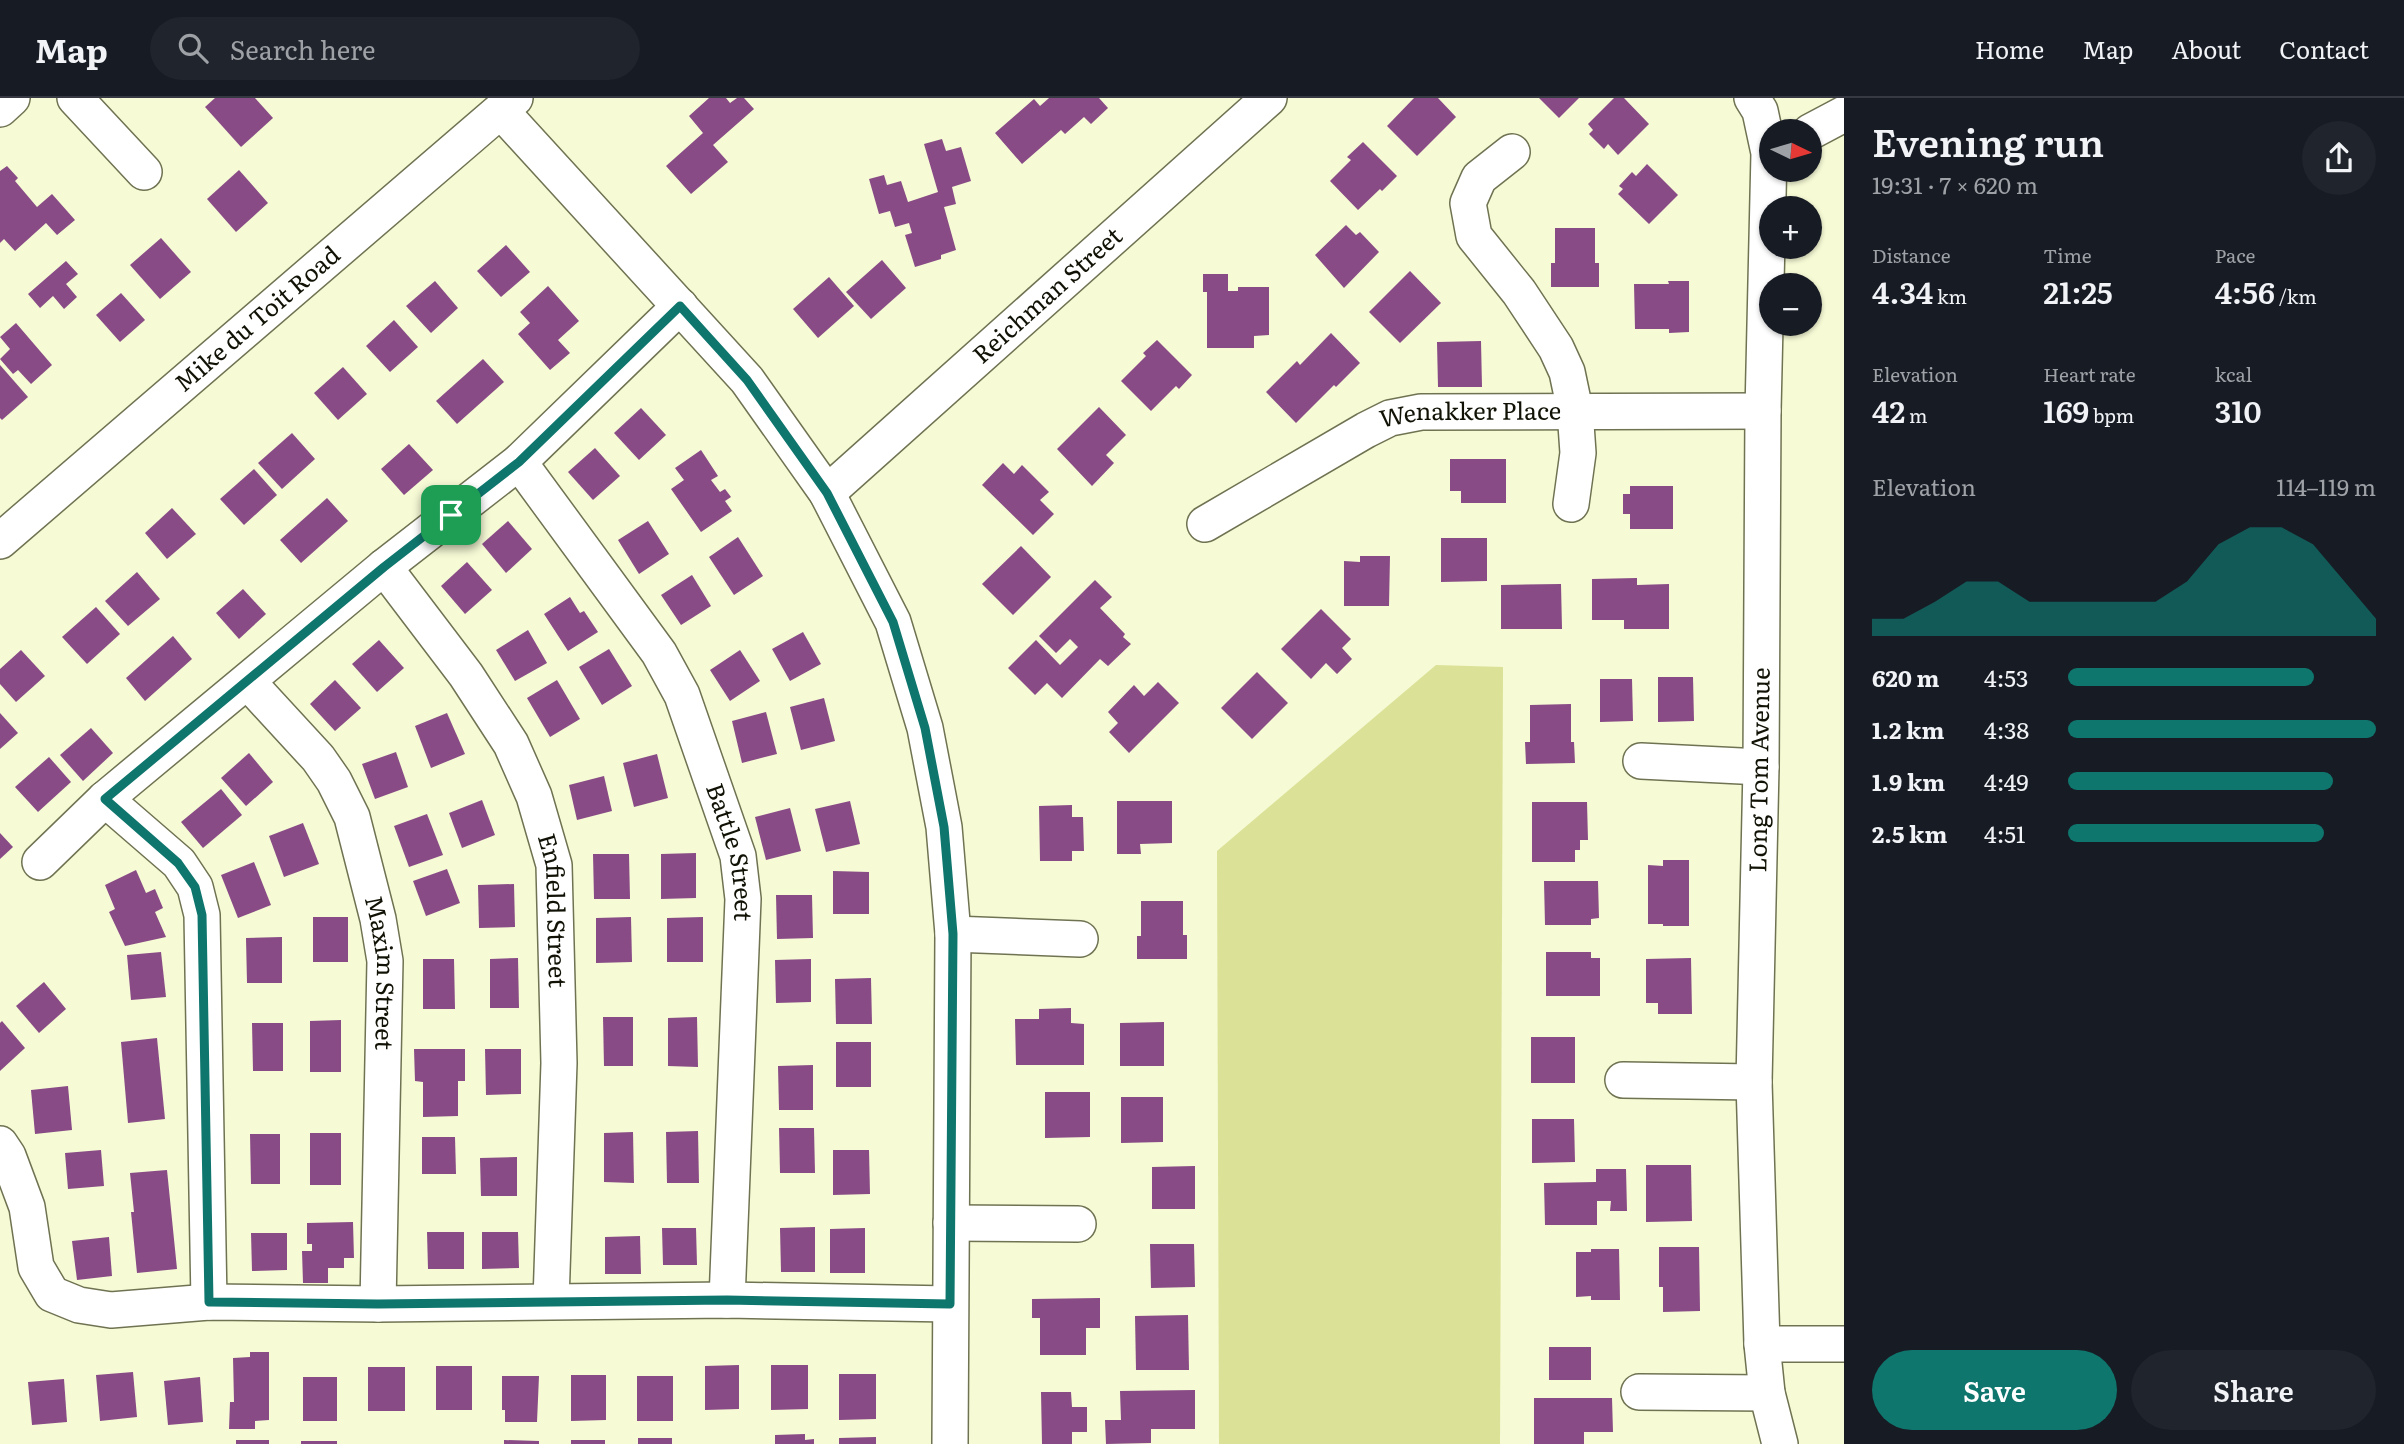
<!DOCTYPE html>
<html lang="en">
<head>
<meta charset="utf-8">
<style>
	body { margin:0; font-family:Literata,serif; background:#20242c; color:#f1f3f6; height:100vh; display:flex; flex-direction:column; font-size:26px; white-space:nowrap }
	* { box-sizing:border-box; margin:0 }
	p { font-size:23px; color:#9ea1a6 }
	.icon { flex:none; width:38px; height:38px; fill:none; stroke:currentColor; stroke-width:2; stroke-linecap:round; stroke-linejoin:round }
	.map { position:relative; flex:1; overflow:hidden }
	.details { display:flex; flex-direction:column; background:#171b24; width:560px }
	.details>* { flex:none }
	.needle { width:46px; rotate:95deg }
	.controls { position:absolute; left:1759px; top:21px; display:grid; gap:14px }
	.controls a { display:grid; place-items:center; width:63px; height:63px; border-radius:50%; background:#171b24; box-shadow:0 2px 5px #0004; font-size:35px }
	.pin { position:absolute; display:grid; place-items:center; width:60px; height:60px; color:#fff; margin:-30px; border-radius:14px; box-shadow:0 4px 10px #0006 }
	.round { display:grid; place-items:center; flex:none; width:74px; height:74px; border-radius:37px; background:#20242c }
	.head { display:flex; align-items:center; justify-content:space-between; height:119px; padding:0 28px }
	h1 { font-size:38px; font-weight:600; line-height:52px }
	.figures { display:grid; grid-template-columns:repeat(3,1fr); gap:10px; height:119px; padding:7px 28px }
	.figures div { display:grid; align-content:center }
	.figures b { font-size:30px; font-weight:600 }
	.figures small { font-size:19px; font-weight:400 }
	.figures p { font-size:19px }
	.chart { height:196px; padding:14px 28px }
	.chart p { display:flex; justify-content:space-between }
	.chart svg { width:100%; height:126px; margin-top:7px; fill:#0f766e; opacity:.7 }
	.primary-button { display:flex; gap:14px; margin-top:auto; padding:14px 28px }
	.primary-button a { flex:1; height:80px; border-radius:42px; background:#0f766e; color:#fff; font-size:28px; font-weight:600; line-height:80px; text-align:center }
	.primary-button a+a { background:#20242c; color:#f1f3f6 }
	ul { padding:0 28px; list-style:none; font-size:23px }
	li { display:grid; grid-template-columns:112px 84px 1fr; align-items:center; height:52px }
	li i { height:18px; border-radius:9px; background:#0f766e }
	header { display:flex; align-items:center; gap:42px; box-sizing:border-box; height:98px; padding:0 35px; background:#171b24; border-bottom:2px solid #363941 }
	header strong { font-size:33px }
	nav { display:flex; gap:38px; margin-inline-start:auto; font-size:24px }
	.search { width:490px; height:63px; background:#20242c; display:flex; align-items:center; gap:18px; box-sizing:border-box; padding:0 24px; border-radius:38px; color:#9ea1a6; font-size:26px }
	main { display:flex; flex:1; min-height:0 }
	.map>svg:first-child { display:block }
	.green { fill:#dbe197 }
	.building { fill:#884b86 }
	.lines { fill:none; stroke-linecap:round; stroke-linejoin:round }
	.minor-casing { stroke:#707352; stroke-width:38 }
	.minor { stroke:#fff; stroke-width:35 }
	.route-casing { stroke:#fff; stroke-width:14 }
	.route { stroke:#0f766e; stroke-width:9 }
	.labels { text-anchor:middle; stroke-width:5; stroke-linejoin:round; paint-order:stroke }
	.street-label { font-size:24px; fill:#111205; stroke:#fff }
</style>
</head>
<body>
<header>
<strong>Map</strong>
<div class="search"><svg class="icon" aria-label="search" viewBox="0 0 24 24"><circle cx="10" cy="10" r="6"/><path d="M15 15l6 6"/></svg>Search here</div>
<nav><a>Home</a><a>Map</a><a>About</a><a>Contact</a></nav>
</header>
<main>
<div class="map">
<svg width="1844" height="1346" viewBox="0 0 1844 1346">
	<rect width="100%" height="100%" fill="#f6fad5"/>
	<polygon class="green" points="1436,567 1503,569 1500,1346 1219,1346 1217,753"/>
	<g class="building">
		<polygon points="215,0 255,0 273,20 241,49 205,9"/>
		<polygon points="709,0 726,0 730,5 737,0 744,0 754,11 713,47 728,64 691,96 666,68 703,35 689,18"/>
		<polygon points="1049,0 1099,0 1108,10 1091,26 1084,19 1065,36 1061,32 1022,66 995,35 1034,1 1040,8"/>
		<polygon points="1414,0 1438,0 1456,19 1417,58 1387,28"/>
		<polygon points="1539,0 1579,0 1559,20"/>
		<polygon points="1614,0 1624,0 1649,26 1618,57 1608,46 1604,51 1589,36 1593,32 1588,26"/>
		<polygon points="942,41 946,53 961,49 971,83 952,89 956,106 944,109 956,152 941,157 941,161 915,169 905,137 912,135 909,125 895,129 890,113 879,116 869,81 884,77 887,87 901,83 908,104 938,94 924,46"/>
		<polygon points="1363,44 1397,78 1382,93 1380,91 1358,112 1330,83 1351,62 1347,59"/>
		<polygon points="1647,66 1678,97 1649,126 1618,96 1623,91 1619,88 1632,74 1636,78"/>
		<polygon points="7,68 18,80 15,83 37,109 52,96 75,122 57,137 46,125 15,153 4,141 0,145 0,73"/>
		<polygon points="239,72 268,105 236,134 207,101"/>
		<polygon points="1346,127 1356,137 1360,134 1379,154 1344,190 1315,157"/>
		<polygon points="1555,130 1595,130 1595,165 1599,165 1599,189 1551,189 1551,165 1555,165"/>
		<polygon points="161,140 191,174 160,201 130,167"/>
		<polygon points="506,147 530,174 501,199 477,173"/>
		<polygon points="882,162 906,190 871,221 846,194"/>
		<polygon points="66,163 78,176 66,186 77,199 64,211 53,198 40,210 28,196"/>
		<polygon points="1410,173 1441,205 1400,245 1369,214"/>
		<polygon points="1203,176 1228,176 1228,193 1238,193 1238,189 1269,189 1269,237 1254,238 1254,250 1207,250 1207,194 1203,194"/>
		<polygon points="829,179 854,208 818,240 793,211"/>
		<polygon points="435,183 458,210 431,235 406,208"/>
		<polygon points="1668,183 1689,183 1689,234 1669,235 1669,231 1635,231 1634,186 1669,186"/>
		<polygon points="548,188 579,223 558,242 570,255 550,272 518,236 530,225 520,214"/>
		<polygon points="121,195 145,222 120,244 96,217"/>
		<polygon points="394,222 418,249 390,274 366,248"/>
		<polygon points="16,225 52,267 31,286 18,272 13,276 0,261 10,251 0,239"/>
		<polygon points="1331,235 1360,265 1336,289 1334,287 1296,325 1266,294 1297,263 1300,267"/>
		<polygon points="1157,242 1192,277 1179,291 1176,288 1151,313 1121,283 1146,258 1143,255"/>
		<polygon points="1481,243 1482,289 1438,289 1437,244"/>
		<polygon points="483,261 504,284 457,326 436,303"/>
		<polygon points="0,267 28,299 2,322 0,320"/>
		<polygon points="343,269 367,296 338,322 314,295"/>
		<polygon points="1099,309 1126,337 1106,357 1114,365 1092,388 1057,351"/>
		<polygon points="641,310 666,337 639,362 614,335"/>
		<polygon points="292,335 315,361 282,391 258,365"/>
		<polygon points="409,346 433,372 404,397 381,371"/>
		<polygon points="595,350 620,378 593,402 568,374"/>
		<polygon points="701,352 718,378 711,382 720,394 725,391 731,399 725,403 732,413 701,434 671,391 684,382 675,370"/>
		<polygon points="1450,361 1506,361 1506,405 1461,405 1461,393 1450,393"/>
		<polygon points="1003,365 1014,376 1022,367 1049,394 1040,402 1054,416 1033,437 982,387"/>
		<polygon points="254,371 277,397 244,427 220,401"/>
		<polygon points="1630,388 1673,388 1673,431 1630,431 1630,416 1623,416 1623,396 1630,396"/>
		<polygon points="327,400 348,423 301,465 280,442"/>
		<polygon points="172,410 196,436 167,461 145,435"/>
		<polygon points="508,423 532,451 506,475 482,446"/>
		<polygon points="648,423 669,456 639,476 618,442"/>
		<polygon points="738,439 763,478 734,497 709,459"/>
		<polygon points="1441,440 1487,440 1487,483 1441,484"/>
		<polygon points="1021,448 1051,479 1013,517 982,486"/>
		<polygon points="1360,458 1390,458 1389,508 1344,508 1344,463 1360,464"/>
		<polygon points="467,464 492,492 465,516 441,488"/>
		<polygon points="137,474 160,501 128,528 105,503"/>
		<polygon points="692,477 711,508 681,527 661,497"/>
		<polygon points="1637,480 1637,487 1669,486 1669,531 1624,531 1624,522 1592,522 1592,481"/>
		<polygon points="1095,482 1112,499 1100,510 1125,536 1123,539 1131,546 1108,568 1100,561 1062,600 1047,585 1035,597 1008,570 1036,542 1060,567 1078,549 1070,541 1056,555 1039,538"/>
		<polygon points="1561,486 1562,531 1501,531 1501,487"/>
		<polygon points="243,491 266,516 239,541 216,515"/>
		<polygon points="570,499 580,515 584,513 598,534 568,553 544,516"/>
		<polygon points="96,509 120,536 87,566 62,539"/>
		<polygon points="1321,511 1351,541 1342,550 1352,561 1337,576 1326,565 1311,581 1281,551"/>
		<polygon points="528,532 547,565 515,583 496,552"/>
		<polygon points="803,534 821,566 790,583 772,551"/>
		<polygon points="173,538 192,561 145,603 126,580"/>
		<polygon points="379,542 404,570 377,594 352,566"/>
		<polygon points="609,551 632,588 602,607 579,569"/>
		<polygon points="21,552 45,578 16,604 0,586 0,571"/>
		<polygon points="740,552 760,583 730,603 710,572"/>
		<polygon points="1257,574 1288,605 1252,641 1221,610"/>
		<polygon points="1658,579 1693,579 1694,623 1658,624"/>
		<polygon points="1600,581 1632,581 1633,623 1600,624"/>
		<polygon points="335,582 361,610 335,633 310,606"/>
		<polygon points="557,582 580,621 550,639 527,600"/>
		<polygon points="1158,584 1179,605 1129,655 1109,634 1118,625 1108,614 1134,587 1144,598"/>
		<polygon points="824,600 835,643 801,652 790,609"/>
		<polygon points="1571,606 1571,644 1574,644 1575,665 1526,666 1525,644 1530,644 1530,607"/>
		<polygon points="766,614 777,656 742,665 732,623"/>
		<polygon points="0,615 18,635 0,651"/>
		<polygon points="447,615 465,656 431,670 415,628"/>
		<polygon points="91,630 113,655 83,683 60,657"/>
		<polygon points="396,654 408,689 375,701 362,666"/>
		<polygon points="249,655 273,684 246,708 221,680"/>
		<polygon points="657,656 668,700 634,709 623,665"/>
		<polygon points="49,659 71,684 38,714 15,689"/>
		<polygon points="604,678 612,713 577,722 569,687"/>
		<polygon points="221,691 242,717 203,750 181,724"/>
		<polygon points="482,702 495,737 462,750 449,715"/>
		<polygon points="850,703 860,746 826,754 815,711"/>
		<polygon points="1117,703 1172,703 1172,745 1140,746 1141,756 1117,756"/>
		<polygon points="1532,704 1587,704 1588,742 1580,742 1580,752 1575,752 1575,764 1532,764"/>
		<polygon points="1072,707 1072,719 1083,719 1084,753 1072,753 1072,763 1040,763 1039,708"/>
		<polygon points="790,710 801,753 766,762 755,719"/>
		<polygon points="427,716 443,757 409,769 394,728"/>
		<polygon points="303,725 319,766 284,779 269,738"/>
		<polygon points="0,735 13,749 0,761"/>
		<polygon points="696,755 696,800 661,801 661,756"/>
		<polygon points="593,756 629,756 630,801 594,801"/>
		<polygon points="1663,762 1689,762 1689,828 1663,828 1663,826 1648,826 1648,767 1663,768"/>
		<polygon points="254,764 271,807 238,820 221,777"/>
		<polygon points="447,771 460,805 426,818 413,783"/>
		<polygon points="136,772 146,795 155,791 163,810 155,814 166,839 125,848 109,814 115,811 105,787"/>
		<polygon points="833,773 869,774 869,816 833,816"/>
		<polygon points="1544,783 1598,783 1599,820 1591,821 1591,827 1545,827"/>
		<polygon points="514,786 515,829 479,830 478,787"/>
		<polygon points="776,797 812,797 813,840 777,841"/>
		<polygon points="1141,803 1183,803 1183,837 1187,837 1187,861 1137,861 1137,838 1141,838"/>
		<rect x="313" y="819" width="35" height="45"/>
		<polygon points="631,819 632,864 596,865 596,820"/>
		<polygon points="703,819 703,864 667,864 667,820"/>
		<polygon points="282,839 282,885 247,885 246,840"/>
		<polygon points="161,854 166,899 131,902 127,857"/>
		<polygon points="1546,854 1591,854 1591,860 1600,860 1600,898 1546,898"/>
		<polygon points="518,860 519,910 490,910 490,861"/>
		<polygon points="1691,860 1692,916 1658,916 1658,905 1646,905 1646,861"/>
		<polygon points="423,861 454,861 455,911 423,911"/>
		<polygon points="811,861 811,904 776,905 775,862"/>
		<polygon points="871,880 872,926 836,926 835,881"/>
		<polygon points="44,884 66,911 39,935 16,908"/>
		<polygon points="1071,910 1071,925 1084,926 1084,967 1016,967 1015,921 1039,921 1039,911"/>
		<polygon points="603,919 633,919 633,968 604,968"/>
		<polygon points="697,919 698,969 668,968 668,920"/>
		<polygon points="341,922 341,974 310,974 310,923"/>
		<polygon points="2,923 25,950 0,973 0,925"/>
		<polygon points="1164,924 1164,968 1120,968 1120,925"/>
		<polygon points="252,925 283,925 283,973 253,973"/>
		<rect x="1531" y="939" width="44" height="46"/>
		<polygon points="157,940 165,1021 128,1025 121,944"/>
		<rect x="836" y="944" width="35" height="45"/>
		<polygon points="414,951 465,951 465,983 458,983 458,1018 423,1019 423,984 415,983"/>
		<polygon points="485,951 521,951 521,996 486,997"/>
		<polygon points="813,967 813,1012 779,1012 778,968"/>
		<polygon points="68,988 72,1032 35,1036 31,992"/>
		<polygon points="1045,994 1090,994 1090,1039 1045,1040"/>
		<polygon points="1121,999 1163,999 1163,1044 1121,1045"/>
		<polygon points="1532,1021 1574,1021 1575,1064 1532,1065"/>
		<polygon points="779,1030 814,1030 815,1075 780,1075"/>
		<polygon points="698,1033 699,1085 667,1085 666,1034"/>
		<polygon points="633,1034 634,1085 604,1084 604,1035"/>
		<rect x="310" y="1035" width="31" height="52"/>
		<polygon points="250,1036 280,1036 280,1086 251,1086"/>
		<polygon points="422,1039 455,1039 456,1076 422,1076"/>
		<polygon points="101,1052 104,1088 68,1091 65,1055"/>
		<polygon points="833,1052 869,1052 870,1096 833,1097"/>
		<polygon points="517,1059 517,1098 481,1098 480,1060"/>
		<polygon points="1646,1067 1691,1067 1692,1123 1646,1124"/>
		<polygon points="1195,1068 1195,1111 1152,1111 1152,1069"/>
		<polygon points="1596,1071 1626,1071 1627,1113 1610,1113 1611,1103 1597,1103 1597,1127 1545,1127 1544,1085 1596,1084"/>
		<polygon points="167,1072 177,1171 137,1175 131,1114 134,1114 130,1075"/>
		<polygon points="353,1124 354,1160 344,1160 344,1170 328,1170 328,1185 303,1185 302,1153 312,1153 312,1146 307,1146 307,1125"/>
		<polygon points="815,1129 815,1174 781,1174 780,1130"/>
		<polygon points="662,1130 696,1130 697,1167 663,1167"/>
		<polygon points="865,1130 865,1175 830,1175 830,1131"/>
		<polygon points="427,1134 464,1134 464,1171 428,1171"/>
		<polygon points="482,1134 518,1134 519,1170 482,1171"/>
		<polygon points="251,1135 287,1135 287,1172 252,1173"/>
		<polygon points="640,1138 641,1176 605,1176 605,1139"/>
		<polygon points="109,1139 112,1178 77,1182 72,1143"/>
		<polygon points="1150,1146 1194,1146 1195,1189 1151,1190"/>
		<polygon points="1659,1149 1699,1149 1700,1213 1663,1214 1663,1189 1659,1189"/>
		<polygon points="1591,1151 1619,1151 1620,1202 1591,1202 1591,1198 1576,1199 1576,1154 1591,1154"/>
		<polygon points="1100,1200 1100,1230 1086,1230 1086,1257 1040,1257 1040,1220 1032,1220 1032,1201"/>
		<polygon points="1188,1217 1189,1272 1136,1272 1135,1218"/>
		<rect x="1549" y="1249" width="42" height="33"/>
		<polygon points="250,1254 269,1254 269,1322 255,1323 255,1331 229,1331 230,1304 234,1304 233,1260 250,1259"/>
		<polygon points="739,1267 739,1311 705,1312 705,1268"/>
		<polygon points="771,1267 808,1267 808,1311 771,1312"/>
		<rect x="436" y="1268" width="36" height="44"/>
		<rect x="368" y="1269" width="37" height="44"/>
		<polygon points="133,1274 137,1319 100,1323 96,1277"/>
		<polygon points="839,1276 876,1276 876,1321 839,1322"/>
		<polygon points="571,1277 606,1277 606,1322 571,1323"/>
		<polygon points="502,1278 539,1278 537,1324 505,1324 505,1312 502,1312"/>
		<rect x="637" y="1278" width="36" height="45"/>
		<polygon points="200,1279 203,1324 168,1327 164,1283"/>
		<rect x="303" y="1279" width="34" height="44"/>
		<polygon points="64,1281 67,1324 32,1327 28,1284"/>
		<polygon points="1195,1292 1195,1331 1151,1331 1151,1345 1106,1346 1105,1322 1121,1322 1120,1293"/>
		<polygon points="1041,1294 1071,1294 1072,1309 1087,1309 1087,1334 1072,1334 1072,1346 1042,1346"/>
		<polygon points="1534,1300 1612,1300 1613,1334 1584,1334 1584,1346 1534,1346"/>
		<polygon points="805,1336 805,1342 814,1341 814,1346 775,1346 775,1337"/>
		<polygon points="876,1339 876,1346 839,1346 839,1340"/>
		<rect x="638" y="1340" width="34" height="6"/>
		<rect x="236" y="1342" width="33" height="4"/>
		<polygon points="504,1342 539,1343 539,1346 504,1346"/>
		<rect x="571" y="1342" width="34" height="4"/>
		<rect x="301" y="1343" width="36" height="3"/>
	</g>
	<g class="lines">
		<g class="minor-casing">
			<g id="minor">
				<polyline points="75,0 144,74"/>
				<polyline points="1752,0 1760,13 1769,55 1763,313 1761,669 1754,984 1762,1246 1767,1295 1780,1346"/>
				<polyline points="0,11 12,0"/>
				<polyline points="501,13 747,282 827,395 893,524 925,630 944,729 953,836 950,1346"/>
				<polyline points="1810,34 1844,16"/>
				<polyline points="1512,54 1479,80 1468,105 1474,138 1519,194 1556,250 1567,274 1575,312 1578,355 1571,406"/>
				<path id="s1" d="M 519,364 L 659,555 L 682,597 L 738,758 L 743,801 L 727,1202"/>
				<path id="s2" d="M 827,395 L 1269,0"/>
				<path id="s3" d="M 1205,426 L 1366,332 L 1390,320 L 1421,314 L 1763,313"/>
				<path id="s4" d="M 0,443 L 515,0"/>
				<path id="s5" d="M 384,469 L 466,577 L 511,646 L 534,698 L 554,767 L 559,965 L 551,1203"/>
				<path id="s6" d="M 248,584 L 318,660 L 334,683 L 352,719 L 378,821 L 385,863 L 378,1206"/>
				<polyline points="1641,663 1761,669"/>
				<polyline points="105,701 179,765 195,789 202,817 209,1204"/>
				<polyline points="40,764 105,701 384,469 519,364 680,208"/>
				<polyline points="953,836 1080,841"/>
				<polyline points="1623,982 1754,984"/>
				<polyline points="0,1046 8,1058 27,1109 36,1169 52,1196 79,1207 111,1212 209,1204 378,1206 727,1202 950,1206"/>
				<polyline points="951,1125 1078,1126"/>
				<polyline points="1762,1246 1844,1246"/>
				<polyline points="1639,1294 1767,1295"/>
			</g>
		</g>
		<use href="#minor" class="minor"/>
	</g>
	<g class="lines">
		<g class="route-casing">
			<polygon id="route" points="680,208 747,282 827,395 893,524 925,630 944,729 953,836 950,1206 727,1202 378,1206 209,1204 202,817 195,789 178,765 105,701 384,469 519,364"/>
		</g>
		<use href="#route" class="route"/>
	</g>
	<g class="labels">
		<g class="street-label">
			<text dy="8" stroke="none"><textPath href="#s2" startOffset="296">Reichman Street</textPath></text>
			<text dy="8" stroke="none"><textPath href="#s4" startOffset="340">Mike du Toit Road</textPath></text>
			<text dy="8" stroke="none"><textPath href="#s3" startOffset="294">Wenakker Place</textPath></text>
			<text transform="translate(1760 672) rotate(-89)" y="8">Long Tom Avenue</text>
			<text dy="8" stroke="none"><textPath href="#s1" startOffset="450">Battle Street</textPath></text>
			<text dy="8" stroke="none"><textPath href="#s5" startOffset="392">Enfield Street</textPath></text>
			<text dy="8" stroke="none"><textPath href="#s6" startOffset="331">Maxim Street</textPath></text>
		</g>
	</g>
</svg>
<div class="controls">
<a><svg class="needle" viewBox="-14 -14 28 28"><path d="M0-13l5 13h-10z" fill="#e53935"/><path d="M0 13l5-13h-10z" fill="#9ea1a6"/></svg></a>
<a>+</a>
<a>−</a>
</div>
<div class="pin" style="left:451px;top:417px;background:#1e9e55"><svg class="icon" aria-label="arrive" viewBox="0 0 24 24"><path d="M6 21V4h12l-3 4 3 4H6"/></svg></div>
</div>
<section class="details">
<div class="head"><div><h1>Evening run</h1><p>19:31 · 7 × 620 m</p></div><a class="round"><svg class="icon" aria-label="share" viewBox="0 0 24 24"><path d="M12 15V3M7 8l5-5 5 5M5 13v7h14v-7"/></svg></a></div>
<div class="figures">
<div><p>Distance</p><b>4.34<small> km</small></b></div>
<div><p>Time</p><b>21:25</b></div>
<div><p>Pace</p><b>4:56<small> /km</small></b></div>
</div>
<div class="figures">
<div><p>Elevation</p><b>42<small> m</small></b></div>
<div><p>Heart rate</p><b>169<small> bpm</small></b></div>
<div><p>kcal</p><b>310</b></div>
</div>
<div class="chart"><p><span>Elevation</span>114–119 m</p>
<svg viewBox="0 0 160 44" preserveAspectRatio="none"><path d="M0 44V38L10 38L20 32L30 25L40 25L50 32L60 32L70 32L80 32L90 32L100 25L110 12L120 6L130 6L140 12L150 25L160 38V44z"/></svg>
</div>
<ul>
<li><b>620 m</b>4:53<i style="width:80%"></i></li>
<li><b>1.2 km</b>4:38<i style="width:100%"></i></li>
<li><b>1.9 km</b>4:49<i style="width:86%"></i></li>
<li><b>2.5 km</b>4:51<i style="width:83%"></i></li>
</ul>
<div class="primary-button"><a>Save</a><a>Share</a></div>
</section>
</main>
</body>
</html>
